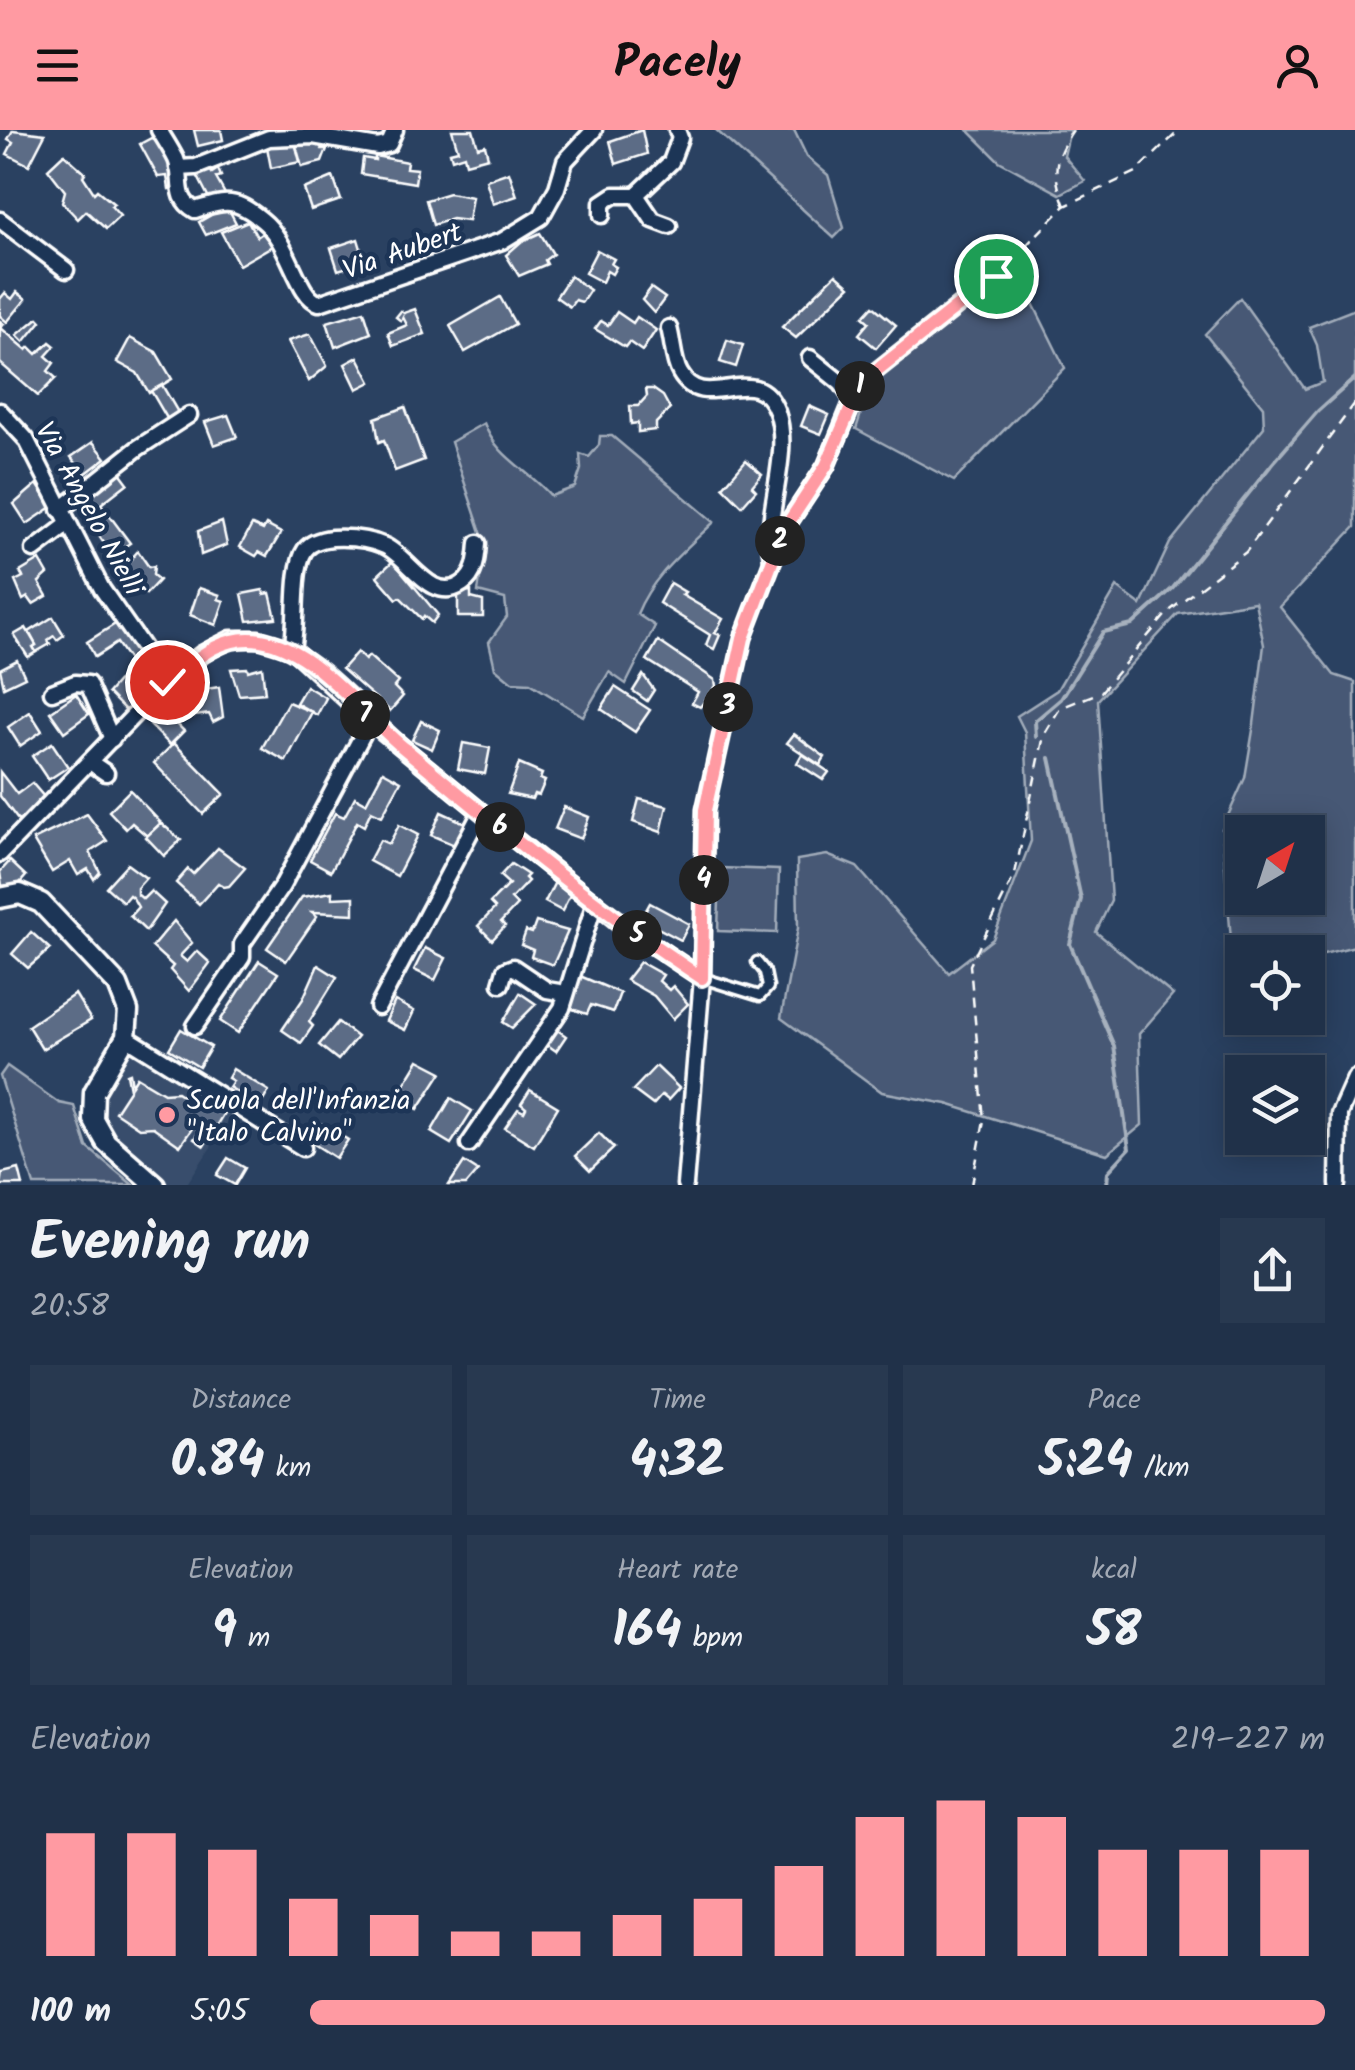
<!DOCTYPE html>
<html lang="en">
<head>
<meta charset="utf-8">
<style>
	body { margin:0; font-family:Kalam,sans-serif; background:#283950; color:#f1f3f6; height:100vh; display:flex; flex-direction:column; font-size:38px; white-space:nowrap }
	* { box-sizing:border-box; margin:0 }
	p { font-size:32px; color:#a2a9b4 }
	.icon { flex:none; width:55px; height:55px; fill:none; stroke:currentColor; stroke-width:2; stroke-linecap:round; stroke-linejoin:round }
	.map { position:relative; height:1055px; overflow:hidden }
	.panel { display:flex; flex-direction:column; background:#203149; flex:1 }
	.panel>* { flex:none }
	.needle { width:65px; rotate:39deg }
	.buttons { position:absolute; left:1225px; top:685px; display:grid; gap:20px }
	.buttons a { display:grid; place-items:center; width:100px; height:100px; border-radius:0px; background:#203149; box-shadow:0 5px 25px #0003,0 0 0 2px #3d4c61; font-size:50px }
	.pin { position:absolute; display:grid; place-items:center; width:85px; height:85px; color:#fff; margin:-42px; border:5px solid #fff; border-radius:50%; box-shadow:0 2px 10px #0007 }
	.km { position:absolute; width:50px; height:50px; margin:-25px; border-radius:50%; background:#222; color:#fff; font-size:28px; line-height:50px; text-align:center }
	.round { display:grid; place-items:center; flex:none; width:105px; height:105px; border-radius:0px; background:#283950 }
	.overview { display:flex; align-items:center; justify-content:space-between; height:170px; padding:0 30px }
	h1 { font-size:55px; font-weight:700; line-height:75px }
	.metrics { display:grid; grid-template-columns:repeat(3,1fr); gap:15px; height:170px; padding:10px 30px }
	.metrics div { display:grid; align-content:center; border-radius:0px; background:#283950; text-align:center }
	.metrics b { font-size:50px; font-weight:700 }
	.metrics small { font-size:28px; font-weight:400 }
	.metrics p { font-size:28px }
	.chart { height:280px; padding:20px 30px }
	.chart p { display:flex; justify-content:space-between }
	.chart svg { width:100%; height:180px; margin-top:10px; stroke:#ff9aa2; stroke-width:6 }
	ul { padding:0 30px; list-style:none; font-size:32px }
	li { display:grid; grid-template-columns:160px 120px 1fr; align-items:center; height:75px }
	li i { height:25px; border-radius:12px; background:#ff9aa2 }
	header { display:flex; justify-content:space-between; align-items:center; height:130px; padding:0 30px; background:#ff9aa2; color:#111; font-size:45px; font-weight:700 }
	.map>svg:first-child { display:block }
	.built { fill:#394e6c }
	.green { fill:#465975; stroke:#a2acba; stroke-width:2.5; fill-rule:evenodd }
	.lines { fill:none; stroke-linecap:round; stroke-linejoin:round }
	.stream { stroke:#a7b1be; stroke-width:4 }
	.building { fill:#5b6c86; stroke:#fff; stroke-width:2.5 }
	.service-casing { stroke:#fff; stroke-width:15 }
	.minor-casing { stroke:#fff; stroke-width:21 }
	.tertiary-casing { stroke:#fff; stroke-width:25 }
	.path { stroke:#fff; stroke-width:2.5; stroke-dasharray:10 8; stroke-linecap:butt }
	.service { stroke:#1d3557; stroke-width:8 }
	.minor { stroke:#1d3557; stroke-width:14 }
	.tertiary { stroke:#1d3557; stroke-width:18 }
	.route-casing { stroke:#fff; stroke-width:20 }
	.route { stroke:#ff9aa2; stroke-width:12 }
	.poi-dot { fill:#ff9aa2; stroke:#1d3557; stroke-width:4 }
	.labels { text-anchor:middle; stroke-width:9; stroke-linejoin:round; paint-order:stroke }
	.street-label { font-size:28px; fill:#fff; stroke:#1d3557 }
	.poi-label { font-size:28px; fill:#fff; stroke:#1d3557; text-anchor:start }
</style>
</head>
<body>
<header><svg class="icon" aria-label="menu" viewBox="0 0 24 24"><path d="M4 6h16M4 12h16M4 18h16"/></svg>Pacely<svg class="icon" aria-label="person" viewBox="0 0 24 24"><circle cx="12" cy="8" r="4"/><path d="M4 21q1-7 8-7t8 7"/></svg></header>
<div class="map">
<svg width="1355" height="1055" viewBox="0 0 1355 1055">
	<rect width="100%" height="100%" fill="#2a4161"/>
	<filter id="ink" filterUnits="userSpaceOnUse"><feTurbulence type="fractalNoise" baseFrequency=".01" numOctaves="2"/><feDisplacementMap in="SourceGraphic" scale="20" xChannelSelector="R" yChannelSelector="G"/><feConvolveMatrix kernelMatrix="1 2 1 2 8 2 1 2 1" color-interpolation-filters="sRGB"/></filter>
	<g filter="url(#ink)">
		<polygon class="built" points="129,916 234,982 186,1055 170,1055 123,1014 103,988 105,957"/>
		<g class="green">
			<polygon points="716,0 794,0 807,27 828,45 844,98 834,108"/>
			<polygon points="968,0 1070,0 1064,26 1085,51 1060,64 999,31"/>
			<polygon points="1016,139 1065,238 954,351 856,299 870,255"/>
			<path d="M 1240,168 L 1305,259 L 1323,252 L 1317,215 L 1309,197 L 1355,179 L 1355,397 L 1280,477 L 1334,545 L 1355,552 L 1355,816 L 1308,828 L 1308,822 L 1242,822 L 1242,834 L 1233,834 L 1222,699 L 1245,648 L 1254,594 L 1264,515 L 1255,472 L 1178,484 L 1098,570 L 1111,771 L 1096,802 L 1173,865 L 1139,904 L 1142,995 L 1107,1024 L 947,974 L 882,962 L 781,888 L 798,798 L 797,730 L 827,725 L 857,737 L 949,843 L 993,809 L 1031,711 L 1025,602 L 1017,586 L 1057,560 L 1117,457 L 1141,475 L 1170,413 L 1264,297 L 1263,277 L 1205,204 ZM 1242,702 L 1308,702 L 1308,768 L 1242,768 Z"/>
			<path d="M 484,293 C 496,327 529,340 551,366 L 575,357 L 581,339 L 580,324 L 589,327 L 599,315 L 600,306 L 612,306 L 714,392 C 685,420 652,446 637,484 L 655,496 L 626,554 L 609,542 L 583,586 L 530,553 L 512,552 L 495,538 L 489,512 L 507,487 L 505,469 L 478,462 L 485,414 L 451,312 Z"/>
			<polygon points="720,738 779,740 777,803 718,801"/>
			<polygon points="7,936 59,973 74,976 87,1017 133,1055 34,1055 0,946"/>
		</g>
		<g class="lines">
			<g class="stream">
				<polyline points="1036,607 1035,591 1061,569 1103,502 1132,495 1173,458 1273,333 1318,281 1355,248"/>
				<polyline points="1050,628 1081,769 1070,814 1114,916 1129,1019 1108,1042 1107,1055"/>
			</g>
		</g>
		<g class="building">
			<polygon points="13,0 45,4 29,35 7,24 13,12 8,9"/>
			<polygon points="194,0 221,0 223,10 198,16"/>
			<polygon points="452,0 473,0 478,17 485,15 488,27 466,33 464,25 452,29 450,22 458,20"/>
			<polygon points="642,0 647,24 616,34 610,11"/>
			<polygon points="157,5 171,30 175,58 169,59 167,46 158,47 140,14"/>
			<polygon points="295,12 300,32 271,38 267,17"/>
			<polygon points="295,12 319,14 322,19 327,19 322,32 302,37"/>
			<polygon points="64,24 85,43 83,46 94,63 97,60 114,74 111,76 120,86 106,99 86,81 78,89 62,72 65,61 48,39"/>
			<polygon points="375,26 407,32 406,38 417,39 415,53 361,44 363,28 375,30"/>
			<polygon points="207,35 212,43 218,39 221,46 216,48 225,64 211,72 195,41"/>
			<polygon points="509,42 517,66 493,74 486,50"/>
			<polygon points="333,47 341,70 311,80 304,59"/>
			<polygon points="449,63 472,67 468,91 452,89 433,95 426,70"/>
			<polygon points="227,76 236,93 206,105 199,92"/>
			<polygon points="248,91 257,107 264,102 272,116 239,135 221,102"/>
			<polygon points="540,103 553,124 545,130 547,134 519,146 506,125 522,111"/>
			<polygon points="358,109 365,132 338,140 331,118"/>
			<polygon points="597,120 614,129 611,134 616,137 612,144 607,141 602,152 585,143"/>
			<polygon points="836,144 850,156 796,208 782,197"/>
			<polygon points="570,146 590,160 582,172 575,170 570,177 556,167"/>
			<polygon points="651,158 665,168 654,183 642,170"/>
			<polygon points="17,162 26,169 7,192 0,186 0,169 5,163 12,169"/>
			<polygon points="500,167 515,194 465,222 450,196"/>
			<polygon points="873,176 896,195 876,218 859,204 869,192 863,187"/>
			<polygon points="415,179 425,204 393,216 388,203 407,195 403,187 401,191 396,187 401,181 404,183"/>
			<polygon points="364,181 371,203 335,217 327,192"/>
			<polygon points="617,182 633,193 637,187 656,200 642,221 629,212 625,217 595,199 601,191 608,195"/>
			<polygon points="38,188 41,191 24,212 17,205"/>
			<polygon points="0,191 4,194 1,198 27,220 30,217 37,224 50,212 55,216 46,226 54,233 48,241 56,248 38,266 0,233"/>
			<polygon points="310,204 327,236 309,251 288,211"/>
			<polygon points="130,208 156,222 172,249 149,263 137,243 117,232"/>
			<polygon points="727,210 743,215 736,237 720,232"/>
			<polygon points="358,227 371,252 357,259 345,234"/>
			<polygon points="162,255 179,284 168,290 151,261"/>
			<polygon points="646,259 653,259 663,266 670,279 656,293 656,300 638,302 638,293 631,294 630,276 638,276 647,266"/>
			<polygon points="809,276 829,285 821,304 801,296"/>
			<polygon points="405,277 424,330 395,341 384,310 379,312 375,288"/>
			<polygon points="228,285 237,307 214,315 205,292"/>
			<polygon points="93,312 106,328 85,344 71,327"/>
			<polygon points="746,330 762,344 752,356 756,360 742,376 723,357"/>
			<polygon points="119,341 128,353 101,374 130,413 112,425 77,374"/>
			<polygon points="37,354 52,377 27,394 14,374"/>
			<polygon points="222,392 227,415 201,425 198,401"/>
			<polygon points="252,395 263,400 266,395 281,403 267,426 259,422 256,426 240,417"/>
			<polygon points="138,421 149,437 154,436 153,445 159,450 146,464 123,447 126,442 123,438"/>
			<polygon points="40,430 48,444 39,452 47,466 33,474 28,467 23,470 15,451 23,447 20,442"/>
			<polygon points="393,431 438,485 432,493 424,486 422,489 400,467 397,469 377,446"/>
			<polygon points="670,453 685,462 682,465 723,489 715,503 720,505 714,519 706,515 710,505 659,473"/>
			<polygon points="199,458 220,465 218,469 224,471 216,495 190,485"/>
			<polygon points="263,460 264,464 270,463 276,488 248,491 242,464"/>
			<polygon points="471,461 471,468 483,471 483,487 458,487 458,462"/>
			<polygon points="53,487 64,505 57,510 54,506 48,510 50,514 36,522 33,517 36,515 29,502"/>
			<polygon points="120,491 161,550 129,584 108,563 122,547 134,558 142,549 117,513 95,527 87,512"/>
			<polygon points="26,498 36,515 33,517 36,522 28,527 14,505"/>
			<polygon points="658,511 715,550 716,556 700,577 692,573 698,562 647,530"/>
			<polygon points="357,522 365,530 369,526 398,552 394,557 403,566 390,581 342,539"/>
			<polygon points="17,530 25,547 4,557 0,539"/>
			<polygon points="262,537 265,563 239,565 231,539 247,538 248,541"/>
			<polygon points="643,545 654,560 647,571 633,561"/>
			<polygon points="306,556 326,568 317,585 296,573"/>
			<polygon points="219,557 223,587 213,592 209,584 194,586 191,560 204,558 205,563 206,559"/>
			<polygon points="615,557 650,580 635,602 601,579"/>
			<polygon points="76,564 89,584 64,602 50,582"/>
			<polygon points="288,572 312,582 286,631 262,618"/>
			<polygon points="164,581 184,601 170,615 150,595"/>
			<polygon points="30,582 42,601 20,616 8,597"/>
			<polygon points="421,591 440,600 432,619 412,610"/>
			<polygon points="794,604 825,627 820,635 787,613"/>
			<polygon points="52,613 68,637 48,650 32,626"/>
			<polygon points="174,613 224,664 203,684 154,633"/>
			<polygon points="463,613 490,618 485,644 458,639"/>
			<polygon points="802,624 829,642 823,650 797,633"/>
			<polygon points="519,634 542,644 540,649 545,651 539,665 534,664 532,669 508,664"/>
			<polygon points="383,641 401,651 382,686 371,681 364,696 357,692 331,741 310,730 335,683 344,687 355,667 366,673"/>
			<polygon points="0,642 17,664 32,653 45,668 21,694 0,666"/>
			<polygon points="130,660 161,693 147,706 132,693 126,699 109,681"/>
			<polygon points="639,669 667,676 661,702 633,692"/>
			<polygon points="564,677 589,687 581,709 555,699"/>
			<polygon points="441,682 465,693 459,717 431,705"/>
			<polygon points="87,684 107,711 90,722 100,742 94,749 88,739 78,745 70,731 52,742 33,710"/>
			<polygon points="161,693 181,710 164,726 146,707"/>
			<polygon points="399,695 418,705 397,746 369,731 380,710 389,714"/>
			<polygon points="218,718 245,738 229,756 224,757 218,753 199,774 176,753 188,739 193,744"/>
			<polygon points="10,731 26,746 19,754 2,756 0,742"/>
			<polygon points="127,734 146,748 137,758 137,764 143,769 151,761 165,774 146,801 130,786 138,777 133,768 129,765 123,772 106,757"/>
			<polygon points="511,734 528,745 525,748 528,751 511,769 517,775 501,792 505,796 492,810 478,796 495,778 490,773 509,754 500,746"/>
			<polygon points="555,752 572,761 562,781 545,772"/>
			<polygon points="332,762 332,768 354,767 354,784 312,782 317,786 286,831 267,818 302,767"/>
			<polygon points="650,773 689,794 681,810 641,789"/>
			<polygon points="174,791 192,813 180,826 187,832 197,821 210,833 189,861 170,840 173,836 152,817"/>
			<polygon points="536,792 568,801 553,835 531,827 533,820 521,815 526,801 532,803"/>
			<polygon points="31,802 50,819 28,838 12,824"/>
			<polygon points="425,818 446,828 435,850 414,840"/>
			<polygon points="259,831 278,843 238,903 220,891"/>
			<polygon points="640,832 663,845 659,851 669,860 673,856 688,874 673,889 654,866 626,850"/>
			<polygon points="318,835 337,847 309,892 313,896 301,913 282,900 303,869"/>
			<polygon points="580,846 620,863 613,882 591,875 587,884 569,878"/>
			<polygon points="520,863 536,874 512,898 503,892"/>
			<polygon points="75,864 91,890 42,919 28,896"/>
			<polygon points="395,871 414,881 405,900 386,891"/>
			<polygon points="338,892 357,907 338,930 319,915"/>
			<polygon points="181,899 211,917 199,937 169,919"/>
			<polygon points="556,899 566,906 556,921 546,914"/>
			<polygon points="419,930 442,942 418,979 397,966"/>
			<polygon points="656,936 679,958 668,970 662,965 653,975 633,960"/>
			<polygon points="233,939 269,961 260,976 229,957 233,951 228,948"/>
			<polygon points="130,943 132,955 137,947 164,963 177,962 205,980 216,978 224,983 204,1016 194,1009 198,1003 195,994 180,1016 153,997 139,998 115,982 130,959 127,944"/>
			<polygon points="530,960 558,977 534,1016 505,998 518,979 524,982 526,978 521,974"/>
			<polygon points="451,968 472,981 451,1014 431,1002"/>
			<polygon points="322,994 348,1010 336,1028 311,1012"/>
			<polygon points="599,1003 614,1018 590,1041 575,1026"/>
			<polygon points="228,1028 245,1038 235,1055 217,1045"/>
			<polygon points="464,1032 478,1041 466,1055 449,1055"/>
			<polygon points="19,1039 23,1055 0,1055 2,1043"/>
		</g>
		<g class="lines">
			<g class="service-casing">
				<polyline id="service" points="702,848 760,866 768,857 765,842 757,832"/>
			</g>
			<g class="minor-casing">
				<g id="minor">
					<path d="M 159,0 C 165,10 171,19 176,29 C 184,48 173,68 195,80 C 227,70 235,68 262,90 C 290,112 297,167 319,173 L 502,111 L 541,87 L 557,58 L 565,31 L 594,0"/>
					<polyline points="178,38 196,37 269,8 313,6 378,17 389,14 395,0"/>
					<polyline points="602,85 602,73 614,65 636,65"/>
					<polyline points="0,90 66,140"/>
					<polyline points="669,96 653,90 636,65 671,32 680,8 677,0"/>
					<path d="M 669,198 C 673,212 673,231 680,243 C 705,287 756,226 777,282 C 792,325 763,384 772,430"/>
					<polyline points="0,281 26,309 102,459 167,552"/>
					<polyline points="60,380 138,318 189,285"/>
					<polyline points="34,420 67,395"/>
					<path d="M 292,519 C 298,493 292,439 305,420 C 311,412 322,409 332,408 C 350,407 369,409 385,416 C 409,427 432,475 462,454 C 476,445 477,428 478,413"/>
					<polyline points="52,562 75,553 88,554 112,609"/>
					<polyline points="90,632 106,643"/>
					<polyline points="0,724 162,556 202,524 231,509 259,509 292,519 370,591 481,682 622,795 702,848"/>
					<polyline points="501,854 505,840 513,837 547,860 565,863"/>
					<polyline points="378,877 481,682"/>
					<polyline points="195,896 242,827 242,814 282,756 370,591"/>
					<polyline points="126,907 303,1018"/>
					<polyline points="469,1014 562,878 595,772"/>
					<polyline points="685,1055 702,848 705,680 743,508 785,398 826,336 853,270 841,253 810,228"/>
					<polyline points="1338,1055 1339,984 1355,948"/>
				</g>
			</g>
			<g class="tertiary-casing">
				<polyline id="tertiary" points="0,768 20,764 41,773 118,855 128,881 126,907 94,962 93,989 106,1012 155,1055"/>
			</g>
			<g class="path">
				<path d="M 1065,76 C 1052,43 1053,29 1073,0"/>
				<polyline points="860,256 951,178 996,146 1065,76 1136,42 1180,0"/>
				<polyline points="972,1055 984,990 970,835 1015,744 1044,605 1060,578 1101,562 1168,482 1246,422 1355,273"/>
			</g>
			<use href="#service" class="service"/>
			<use href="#minor" class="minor"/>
			<use href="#tertiary" class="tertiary"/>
		</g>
	</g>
	<g class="lines" filter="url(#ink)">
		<g class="route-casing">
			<path id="route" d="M 167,552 C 195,530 222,503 261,510 C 315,519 363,585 405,619 C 501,699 597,779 702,848 L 705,680 L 743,508 L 785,398 L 826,336 L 862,252 L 996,146"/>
		</g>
		<use href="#route" class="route"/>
	</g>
	<circle class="poi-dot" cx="167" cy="985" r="10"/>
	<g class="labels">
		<g class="street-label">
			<text transform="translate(402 120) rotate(-19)" y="10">Via Aubert</text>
			<text transform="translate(90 378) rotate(61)" y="10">Via Angelo Nielli</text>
		</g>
		<g class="poi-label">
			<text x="187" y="979">Scuola dell'Infanzia<tspan x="187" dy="32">"Italo Calvino"</tspan></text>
		</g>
	</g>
</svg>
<div class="buttons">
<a><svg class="needle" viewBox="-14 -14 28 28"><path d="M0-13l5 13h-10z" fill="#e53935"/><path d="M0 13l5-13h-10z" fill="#a2a9b4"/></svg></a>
<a><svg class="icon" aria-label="locate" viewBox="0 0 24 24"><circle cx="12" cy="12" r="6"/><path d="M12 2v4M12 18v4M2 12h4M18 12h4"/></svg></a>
<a><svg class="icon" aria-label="layers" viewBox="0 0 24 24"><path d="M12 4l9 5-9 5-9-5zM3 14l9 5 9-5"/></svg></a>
</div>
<div class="pin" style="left:996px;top:146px;background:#1e9e55"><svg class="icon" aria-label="arrive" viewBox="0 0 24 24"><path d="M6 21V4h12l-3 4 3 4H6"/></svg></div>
<div class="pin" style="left:167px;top:552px;background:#d93025"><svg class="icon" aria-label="check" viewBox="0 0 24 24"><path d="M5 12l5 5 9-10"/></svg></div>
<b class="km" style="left:860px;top:256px">1</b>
<b class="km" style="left:780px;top:411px">2</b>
<b class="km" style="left:728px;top:577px">3</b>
<b class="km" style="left:704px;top:750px">4</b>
<b class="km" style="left:637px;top:805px">5</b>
<b class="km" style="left:500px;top:697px">6</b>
<b class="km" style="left:365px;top:585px">7</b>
</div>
<section class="panel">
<div class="overview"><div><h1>Evening run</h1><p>20:58</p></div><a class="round"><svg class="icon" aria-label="share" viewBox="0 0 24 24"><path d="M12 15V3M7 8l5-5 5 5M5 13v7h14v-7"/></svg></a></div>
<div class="metrics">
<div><p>Distance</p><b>0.84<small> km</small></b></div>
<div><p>Time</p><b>4:32</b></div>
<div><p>Pace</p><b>5:24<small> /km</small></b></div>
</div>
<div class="metrics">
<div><p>Elevation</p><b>9<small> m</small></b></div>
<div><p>Heart rate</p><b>164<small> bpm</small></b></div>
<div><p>kcal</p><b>58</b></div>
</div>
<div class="chart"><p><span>Elevation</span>219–227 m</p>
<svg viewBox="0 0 160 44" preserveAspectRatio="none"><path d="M5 44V14M15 44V14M25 44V18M35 44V30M45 44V34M55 44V38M65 44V38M75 44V34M85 44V30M95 44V22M105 44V10M115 44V6M125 44V10M135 44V18M145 44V18M155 44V18"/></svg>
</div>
<ul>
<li><b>100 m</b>5:05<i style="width:100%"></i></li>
</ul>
</section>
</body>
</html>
